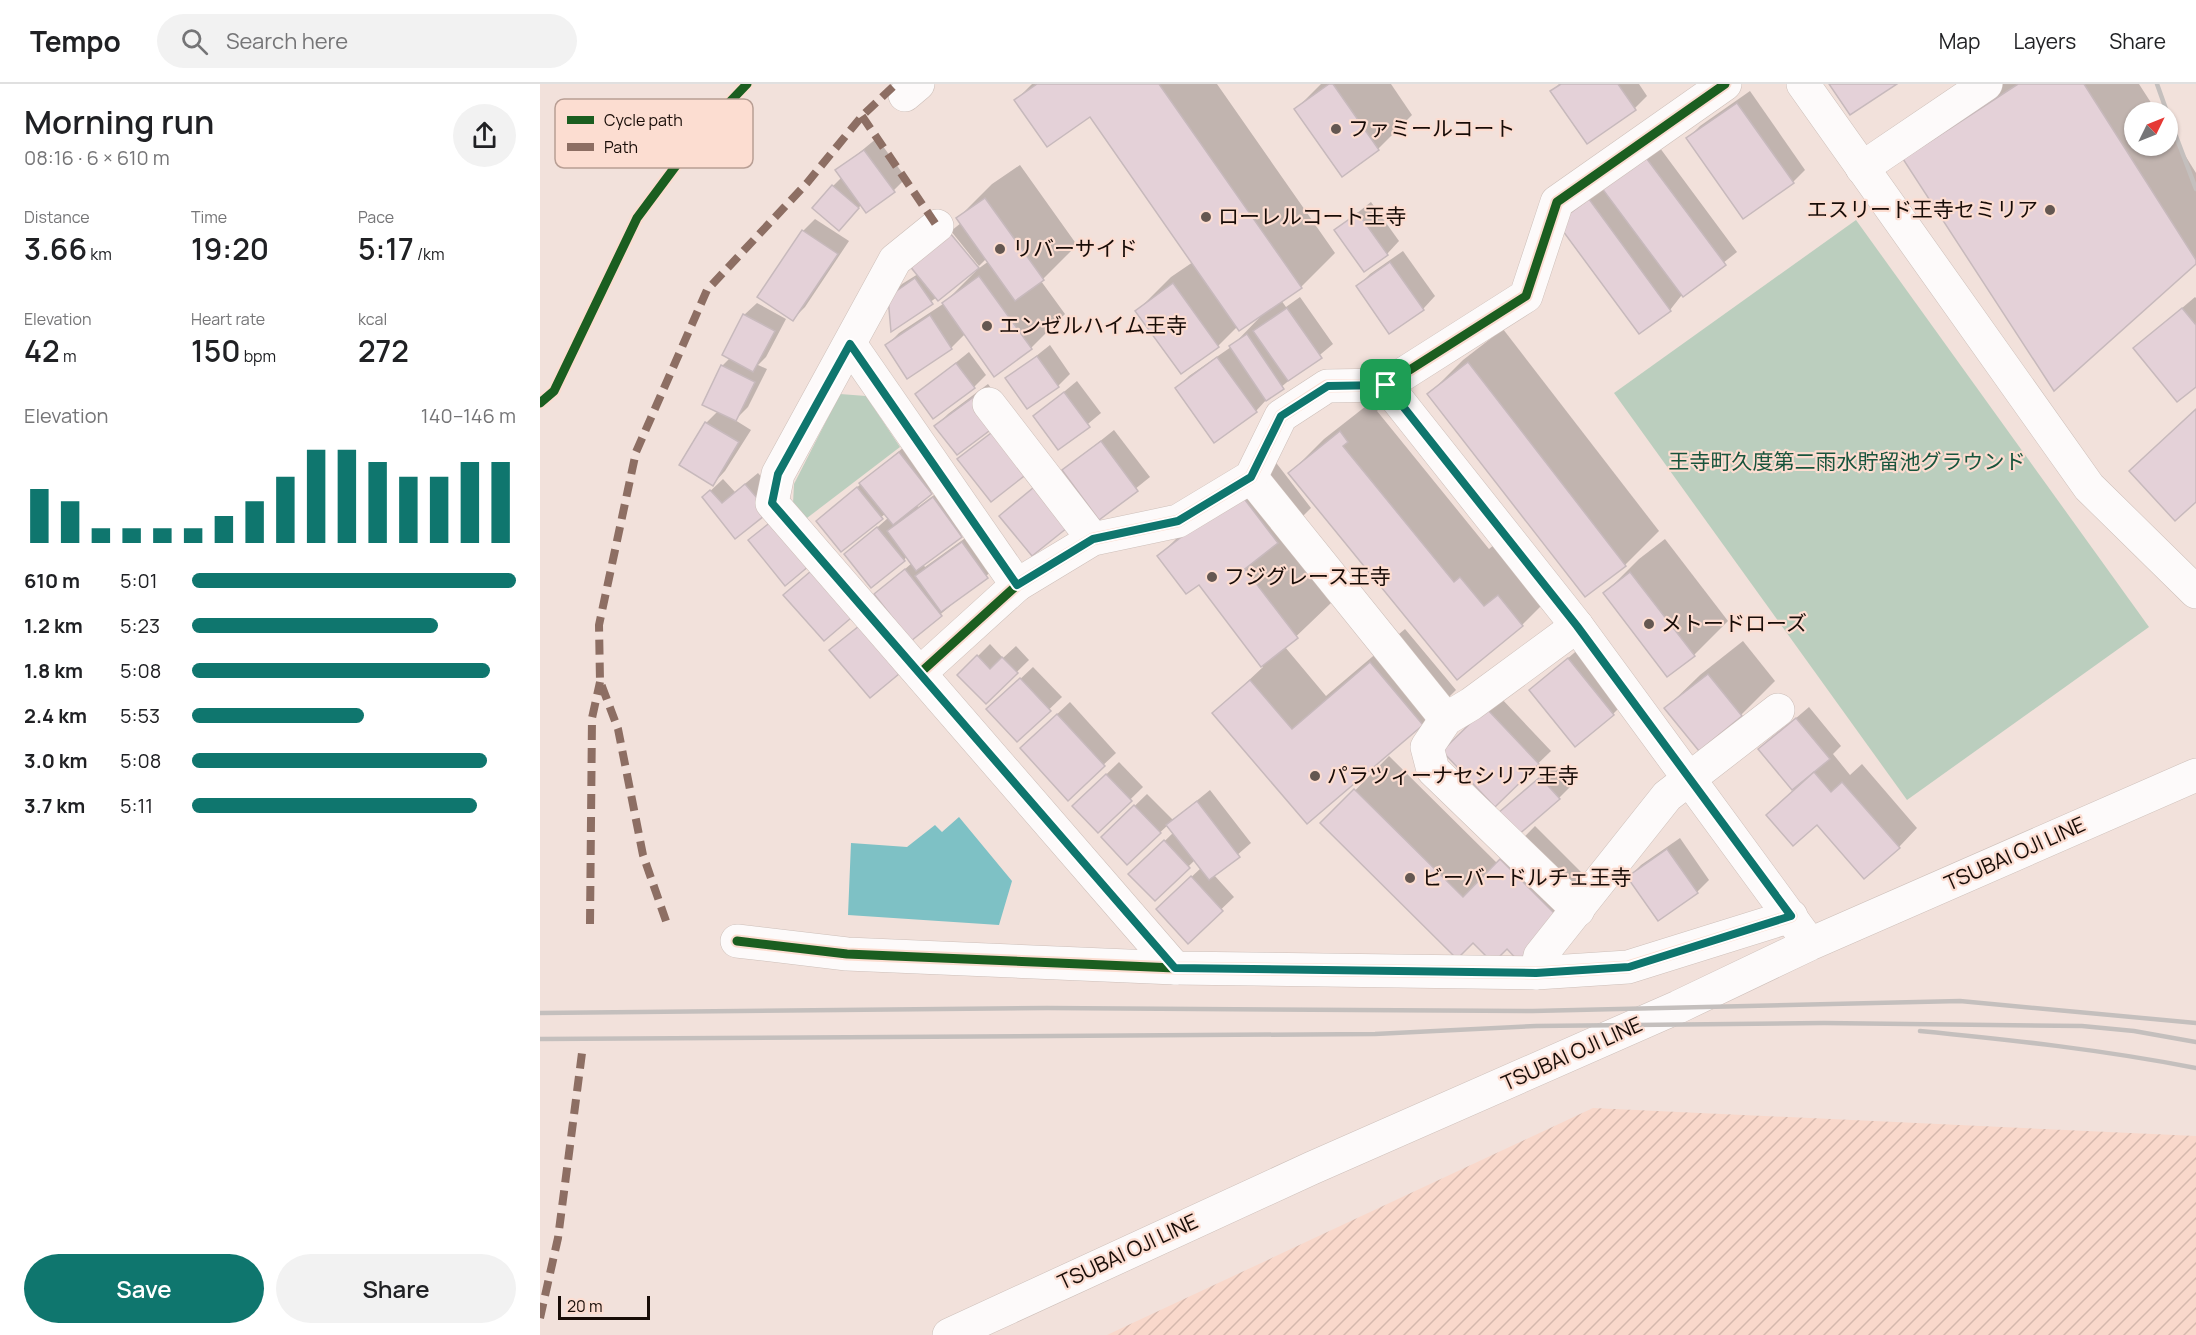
<!DOCTYPE html>
<html lang="en">
<head>
<meta charset="utf-8">
<style>
	body { margin:0; font-family:Manrope,"Noto Sans JP",sans-serif; background:#f2f2f2; color:#202124; height:100vh; display:flex; flex-direction:column; font-size:22px; white-space:nowrap }
	* { box-sizing:border-box; margin:0 }
	p { font-size:20px; color:#757577 }
	.icon { flex:none; width:33px; height:33px; fill:none; stroke:currentColor; stroke-width:2; stroke-linecap:round; stroke-linejoin:round }
	.map { position:relative; flex:1; overflow:hidden }
	.drawer { display:flex; flex-direction:column; background:#fff; width:540px }
	.drawer>* { flex:none }
	.needle { width:39px; rotate:47deg }
	.tools { position:absolute; left:1584px; top:18px; display:grid; gap:12px }
	.tools a { display:grid; place-items:center; width:54px; height:54px; border-radius:50%; background:#fff; box-shadow:0 2px 4px #0004; font-size:30px }
	.scale { position:absolute; left:18px; bottom:15px; width:92px; box-sizing:border-box; padding-left:6px; border:3px solid #180c07; border-top:0; font-size:16px; line-height:21px; white-space:nowrap; color:#180c07; -webkit-text-stroke:4px #fcddd1; paint-order:stroke }
	.pin { position:absolute; display:grid; place-items:center; width:51px; height:51px; color:#fff; margin:-26px; border-radius:12px; box-shadow:0 3px 9px #0006 }
	.round { display:grid; place-items:center; flex:none; width:63px; height:63px; border-radius:32px; background:#f2f2f2 }
	.head { display:flex; align-items:center; justify-content:space-between; height:102px; padding:0 24px }
	h1 { font-size:33px; font-weight:600; line-height:45px }
	.stats { display:grid; grid-template-columns:repeat(3,1fr); gap:9px; height:102px; padding:6px 24px }
	.stats div { display:grid; align-content:center }
	.stats b { font-size:30px; font-weight:600 }
	.stats small { font-size:16px; font-weight:400 }
	.stats p { font-size:16px }
	.chart { height:168px; padding:12px 24px }
	.chart p { display:flex; justify-content:space-between }
	.chart svg { width:100%; height:108px; margin-top:6px; stroke:#0f766e; stroke-width:6 }
	.button { display:flex; gap:12px; margin-top:auto; padding:12px 24px }
	.button a { flex:1; height:69px; border-radius:36px; background:#0f766e; color:#fff; font-size:24px; font-weight:600; line-height:69px; text-align:center }
	.button a+a { background:#f2f2f2; color:#202124 }
	ul { padding:0 24px; list-style:none; font-size:20px }
	li { display:grid; grid-template-columns:96px 72px 1fr; align-items:center; height:45px }
	li i { height:15px; border-radius:8px; background:#0f766e }
	header { display:flex; align-items:center; gap:36px; box-sizing:border-box; height:84px; padding:0 30px; background:#fff; border-bottom:2px solid #e0e0e0 }
	header strong { font-size:28px }
	nav { display:flex; gap:33px; margin-inline-start:auto; font-size:21px }
	.search { width:420px; height:54px; background:#f2f2f2; display:flex; align-items:center; gap:15px; box-sizing:border-box; padding:0 21px; border-radius:33px; color:#757577; font-size:22px }
	main { display:flex; flex:1; min-height:0 }
	.map>svg:first-child { display:block }
	.industrial { fill:url(#industrial-furrows) }
	.park { fill:#bbcebe }
	.water { fill:#7ec1c5 }
	.shadow { fill:#0003 }
	.building { fill:#e4d1d8; stroke:#c7b9bc; stroke-width:1.5 }
	.lines { fill:none; stroke-linecap:round; stroke-linejoin:round }
	.minor-casing { stroke:#cdbfb9; stroke-width:34 }
	.major-casing { stroke:#cdbfb9; stroke-width:34 }
	.minor { stroke:#fdfafa; stroke-width:33 }
	.major { stroke:#fdfafa; stroke-width:33 }
	.rail { stroke:#c4bfbd; stroke-width:4.5 }
	.quiet { stroke:#8d6e63; stroke-width:8; stroke-dasharray:15 8; stroke-linecap:butt }
	.cycleway-casing { stroke:#fcddd1; stroke-width:13 }
	.cycleway { stroke:#1b5e20; stroke-width:9 }
	.route-casing { stroke:#fff; stroke-width:12 }
	.route { stroke:#0f766e; stroke-width:8 }
	.poi-dot { fill:#645751; stroke:#fcddd1; stroke-width:2 }
	.labels { text-anchor:middle; stroke-width:4.5; stroke-linejoin:round; paint-order:stroke }
	.poi-label { font-size:21px; fill:#180c07; stroke:#fcddd1; text-anchor:start }
	.park-label { font-size:21px; fill:#17543c; stroke:#fcddd1 }
	.street-label { font-size:21px; fill:#180c07; stroke:#fcddd1 }
	.key { fill:#fcddd1; stroke:#b89e94; stroke-width:1.5 }
	.key-label { font-size:16px; fill:#180c07 }
</style>
</head>
<body>
<header>
<strong>Tempo</strong>
<div class="search"><svg class="icon" aria-label="search" viewBox="0 0 24 24"><circle cx="10" cy="10" r="6"/><path d="M15 15l6 6"/></svg>Search here</div>
<nav><a>Map</a><a>Layers</a><a>Share</a></nav>
</header>
<main>
<section class="drawer">
<div class="head"><div><h1>Morning run</h1><p>08:16 · 6 × 610 m</p></div><a class="round"><svg class="icon" aria-label="share" viewBox="0 0 24 24"><path d="M12 15V3M7 8l5-5 5 5M5 13v7h14v-7"/></svg></a></div>
<div class="stats">
<div><p>Distance</p><b>3.66<small> km</small></b></div>
<div><p>Time</p><b>19:20</b></div>
<div><p>Pace</p><b>5:17<small> /km</small></b></div>
</div>
<div class="stats">
<div><p>Elevation</p><b>42<small> m</small></b></div>
<div><p>Heart rate</p><b>150<small> bpm</small></b></div>
<div><p>kcal</p><b>272</b></div>
</div>
<div class="chart"><p><span>Elevation</span>140–146 m</p>
<svg viewBox="0 0 160 44" preserveAspectRatio="none"><path d="M5 44V22M15 44V27M25 44V38M35 44V38M45 44V38M55 44V38M65 44V33M75 44V27M85 44V17M95 44V6M105 44V6M115 44V11M125 44V17M135 44V17M145 44V11M155 44V11"/></svg>
</div>
<ul>
<li><b>610 m</b>5:01<i style="width:100%"></i></li>
<li><b>1.2 km</b>5:23<i style="width:76%"></i></li>
<li><b>1.8 km</b>5:08<i style="width:92%"></i></li>
<li><b>2.4 km</b>5:53<i style="width:53%"></i></li>
<li><b>3.0 km</b>5:08<i style="width:91%"></i></li>
<li><b>3.7 km</b>5:11<i style="width:88%"></i></li>
</ul>
<div class="button"><a>Save</a><a>Share</a></div>
</section>
<div class="map">
<svg width="1656" height="1251" viewBox="0 0 1656 1251">
	<defs>
		<pattern id="industrial-furrows" width="10" height="10" patternUnits="userSpaceOnUse" patternTransform="scale(1.5)"><rect width="10" height="10" fill="#f9d8cb"/><path d="M-1 1l2-2M0 10L10 0M9 11l2-2" fill="none" stroke="#d5b8ad"/></pattern>
	</defs>
	<rect width="100%" height="100%" fill="#f2e1db"/>
	<polygon class="industrial" points="1053,1024 1656,1052 1656,1251 567,1251"/>
	<g class="park">
		<polygon points="1316,136 1609,543 1367,716 1074,309"/>
		<polygon points="300,310 326,312 360,363 267,434 253,420 254,400"/>
	</g>
	<polygon class="water" points="419,733 472,797 459,841 308,831 311,759 367,763 395,741 402,748"/>
	<g class="shadow">
		<polygon points="492,0 677,0 795,169 761,203 741,216 746,223 760,213 793,260 728,314 716,327 637,304 649,292 691,263 722,231 698,242 678,262 641,288 597,227 631,193 653,178 550,31 476,16"/>
		<polygon points="781,0 851,0 872,31 838,65 802,91 756,25"/>
		<polygon points="1019,0 1099,0 1107,12 1095,24 1048,58 1012,8"/>
		<polygon points="1462,0 1599,0 1617,28 1594,28 1594,62 1628,62 1628,44 1656,89 1656,178 1365,75"/>
		<polygon points="1210,7 1265,86 1253,98 1148,54 1160,42"/>
		<polygon points="337,54 366,94 354,106 322,120 299,145 293,102 302,93 297,87"/>
		<polygon points="1117,60 1197,168 1141,212 1130,226 1019,139"/>
		<polygon points="480,81 537,161 501,197 525,230 491,264 425,250 411,264 347,261 359,249 403,220 436,187 434,186 352,246 349,213 362,200 378,190 438,185 449,177 447,174 439,182 411,147 421,139 418,134 452,100"/>
		<polygon points="831,118 859,157 847,170 796,146"/>
		<polygon points="275,135 309,157 265,223 253,235 263,147"/>
		<polygon points="863,167 895,212 883,225 818,202 830,190"/>
		<polygon points="1655,213 1656,214 1656,301 1595,264"/>
		<polygon points="217,219 246,235 226,273 218,281 227,285 208,323 195,336 211,346 185,387 173,400 141,380 166,339 178,327 182,282 190,274 204,231"/>
		<polygon points="963,245 1119,447 1085,481 889,310 923,276"/>
		<polygon points="510,261 530,290 518,302 467,295"/>
		<polygon points="429,268 446,291 434,303 377,310"/>
		<polygon points="537,297 561,329 519,364 495,332"/>
		<polygon points="448,300 468,327 396,342 408,330"/>
		<polygon points="835,315 841,323 837,327 949,465 955,460 1016,507 982,541 917,594 750,389 784,355"/>
		<polygon points="574,346 610,393 559,434 524,386"/>
		<polygon points="372,356 404,396 377,420 378,423 406,402 434,439 383,480 385,483 435,447 459,481 371,555 336,510 372,479 367,472 364,476 306,471 348,434 345,430 301,466 278,437"/>
		<polygon points="734,376 771,424 741,454 791,519 745,563 786,612 865,545 916,606 882,640 767,738 674,629 723,583 659,499 619,472 653,438"/>
		<polygon points="218,389 240,415 195,453 164,413 183,395 195,408"/>
		<polygon points="1125,455 1188,537 1154,571 1065,509 1099,475"/>
		<polygon points="1203,557 1235,597 1201,631 1126,624 1160,591"/>
		<polygon points="450,560 463,574 476,562 489,576 446,618 419,591"/>
		<polygon points="1041,563 1085,618 1073,630 991,606"/>
		<polygon points="493,583 522,613 477,656 461,613"/>
		<polygon points="960,613 1011,667 955,721 916,654"/>
		<polygon points="530,618 576,669 528,714 494,652"/>
		<polygon points="1269,623 1301,662 1293,670 1310,691 1322,680 1377,744 1359,763 1277,739 1228,731 1254,706 1220,665"/>
		<polygon points="849,672 958,780 995,742 1061,808 967,863 933,857 783,739"/>
		<polygon points="579,678 603,703 558,747 546,710"/>
		<polygon points="1014,681 1031,702 1019,714 959,730"/>
		<polygon points="670,706 711,759 674,791 694,813 648,857 630,813 661,784 655,776 615,815 603,778 634,748 628,741 587,779 575,741 607,710 633,736"/>
		<polygon points="1140,754 1169,796 1157,808 1089,793 1101,781"/>
	</g>
	<g class="building">
		<polygon points="497,0 619,0 762,204 699,247 550,33 507,63 474,16"/>
		<polygon points="789,0 793,0 839,66 802,93 754,25"/>
		<polygon points="1021,0 1078,0 1096,26 1047,60 1010,7"/>
		<polygon points="1289,0 1357,0 1310,31"/>
		<polygon points="1478,0 1544,0 1656,176 1656,180 1514,307 1363,75"/>
		<polygon points="1197,19 1254,99 1203,135 1146,54"/>
		<polygon points="324,66 355,108 326,129 295,86"/>
		<polygon points="1104,71 1186,181 1143,213 1061,103"/>
		<polygon points="292,101 319,124 299,147 272,124"/>
		<polygon points="445,114 504,196 475,217 416,134"/>
		<polygon points="1049,115 1131,227 1099,250 1017,139"/>
		<polygon points="818,129 848,171 824,188 794,146"/>
		<polygon points="262,146 298,170 253,237 217,213"/>
		<polygon points="410,149 439,184 398,217 369,181"/>
		<polygon points="850,178 884,226 849,250 816,202"/>
		<polygon points="439,192 492,265 454,293 402,219"/>
		<polygon points="375,194 393,220 351,248 348,213"/>
		<polygon points="633,199 679,263 641,290 595,227"/>
		<polygon points="747,224 782,274 748,297 713,247"/>
		<polygon points="1642,224 1656,241 1656,303 1637,318 1593,264"/>
		<polygon points="203,230 235,247 213,288 182,271"/>
		<polygon points="390,231 412,265 367,295 345,261"/>
		<polygon points="707,250 744,305 726,317 689,262"/>
		<polygon points="497,272 519,303 487,325 465,294"/>
		<polygon points="677,273 717,328 674,359 635,304"/>
		<polygon points="928,278 1086,482 1045,513 887,310"/>
		<polygon points="416,279 435,304 393,335 375,310"/>
		<polygon points="181,281 215,298 196,337 162,321"/>
		<polygon points="524,308 550,343 518,366 493,332"/>
		<polygon points="435,312 457,341 417,371 394,342"/>
		<polygon points="1656,325 1656,418 1635,437 1589,387"/>
		<polygon points="165,338 199,358 173,402 139,381"/>
		<polygon points="455,346 488,389 451,418 417,375"/>
		<polygon points="800,347 808,358 803,362 914,498 920,493 944,522 958,511 983,542 917,596 748,389"/>
		<polygon points="561,357 598,407 559,436 522,386"/>
		<polygon points="359,368 392,410 353,441 319,399"/>
		<polygon points="499,399 532,440 492,472 459,432"/>
		<polygon points="205,400 229,428 195,455 162,413 170,406 182,419"/>
		<polygon points="317,403 343,435 301,468 276,437"/>
		<polygon points="699,408 738,459 705,485 758,554 721,583 659,501 646,510 617,472"/>
		<polygon points="393,413 422,453 376,487 347,447"/>
		<polygon points="232,437 269,482 245,502 208,456"/>
		<polygon points="337,443 365,477 331,504 304,470"/>
		<polygon points="422,458 448,494 401,528 375,492"/>
		<polygon points="365,485 402,532 371,557 334,510"/>
		<polygon points="271,487 311,534 284,557 243,511"/>
		<polygon points="1090,488 1155,572 1127,593 1063,509"/>
		<polygon points="319,542 359,590 330,614 289,566"/>
		<polygon points="437,571 450,585 462,573 478,589 446,620 417,591"/>
		<polygon points="1028,574 1074,631 1035,663 989,606"/>
		<polygon points="830,578 883,641 767,740 672,629 710,596 752,645"/>
		<polygon points="1168,590 1202,632 1159,667 1124,624"/>
		<polygon points="480,594 511,627 477,658 446,625"/>
		<polygon points="946,624 999,680 955,723 902,667"/>
		<polygon points="517,630 565,682 528,717 480,664"/>
		<polygon points="1256,634 1290,675 1252,706 1218,665"/>
		<polygon points="1274,688 1291,708 1302,698 1360,764 1324,795 1277,741 1253,762 1226,731"/>
		<polygon points="566,690 592,717 558,749 532,722"/>
		<polygon points="1000,693 1020,715 977,752 957,730"/>
		<polygon points="814,705 923,813 960,775 1028,843 986,885 967,865 953,879 933,859 917,875 780,739"/>
		<polygon points="657,717 700,773 669,796 626,741"/>
		<polygon points="594,721 621,749 587,781 561,753"/>
		<polygon points="624,756 650,784 615,817 588,790"/>
		<polygon points="1127,765 1158,809 1118,837 1087,793"/>
		<polygon points="651,792 683,827 648,860 616,825"/>
	</g>
	<g class="lines">
		<g class="minor-casing">
			<g id="minor">
				<polyline points="1263,0 1549,403 1656,508"/>
				<polyline points="365,11 378,0"/>
				<polyline points="1322,84 1446,0"/>
				<polyline points="397,142 355,176 238,390 232,419 635,884"/>
				<polyline points="310,260 477,501"/>
				<polyline points="846,301 1037,542 1262,849"/>
				<polyline points="449,320 553,455"/>
				<polyline points="711,393 906,635"/>
				<polyline points="1037,542 931,620 906,635 887,663 893,686 1038,826"/>
				<polyline points="380,589 477,501 553,455 638,437 711,393 741,332 787,302 846,301 986,212 1017,118 1185,0"/>
				<polyline points="197,857 307,870 635,884 996,889 1088,883 1251,832"/>
				<polyline points="996,889 1000,872 1127,712 1238,626"/>
			</g>
		</g>
		<g class="major-casing">
			<polyline id="major" points="409,1251 772,1084 1138,923 1270,860 1656,691"/>
		</g>
		<use href="#minor" class="minor"/>
		<use href="#major" class="major"/>
		<g class="rail">
			<polyline points="1617,0 1627,28"/>
			<polyline points="1628,31 1656,105"/>
			<polyline points="0,929 507,924 993,927 1420,917 1656,939"/>
			<path d="M 1380,947 C 1473,956 1564,966 1656,984"/>
			<polyline points="0,955 835,950 996,942 1284,939 1542,942 1594,947 1656,958"/>
		</g>
		<g class="quiet">
			<polyline points="322,32 397,142"/>
			<polyline points="126,837 103,771 78,645 60,597 59,541 96,368 167,206 267,99 322,32 356,0"/>
			<polyline points="50,840 52,634 60,598"/>
			<polyline points="0,1234 18,1154 42,969"/>
		</g>
		<g class="cycleway-casing">
			<g id="cycleway">
				<polyline points="0,319 14,307 97,134 161,48 207,0"/>
				<polyline points="380,589 477,501 553,455 638,437 711,393 741,332 787,302 846,301 986,212 1017,118 1185,0"/>
				<polyline points="197,857 307,870 635,884 996,889 1088,883 1251,832"/>
			</g>
		</g>
		<use href="#cycleway" class="cycleway"/>
	</g>
	<g class="lines">
		<g class="route-casing">
			<polygon id="route" points="310,260 477,501 553,455 638,437 711,393 741,332 788,302 846,301 1037,542 1251,832 1089,883 996,889 635,884 232,419 238,390"/>
		</g>
		<use href="#route" class="route"/>
	</g>
	<g class="poi-dot">
		<circle cx="796" cy="45" r="6"/>
		<circle cx="1510" cy="126" r="6"/>
		<circle cx="666" cy="133" r="6"/>
		<circle cx="460" cy="165" r="6"/>
		<circle cx="447" cy="242" r="6"/>
		<circle cx="672" cy="493" r="6"/>
		<circle cx="1109" cy="540" r="6"/>
		<circle cx="775" cy="692" r="6"/>
		<circle cx="870" cy="794" r="6"/>
	</g>
	<g class="labels">
		<g class="poi-label">
			<text x="808" y="52">ファミールコート</text>
			<text x="1498" y="133" text-anchor="end">エスリード王寺セミリア</text>
			<text x="678" y="140">ローレルコート王寺</text>
			<text x="472" y="172">リバーサイド</text>
			<text x="459" y="249">エンゼルハイム王寺</text>
			<text x="684" y="500">フジグレース王寺</text>
			<text x="1121" y="547">メトードローズ</text>
			<text x="787" y="699">パラツィーナセシリア王寺</text>
			<text x="882" y="801">ビーバードルチェ王寺</text>
		</g>
		<g class="park-label">
			<text x="1307" y="385">王寺町久度第二雨水貯留池グラウンド</text>
		</g>
		<g class="street-label">
			<text transform="translate(1475 770) rotate(-24)" y="7">TSUBAI OJI LINE</text>
			<text transform="translate(1032 970) rotate(-24)" y="7">TSUBAI OJI LINE</text>
			<text transform="translate(588 1168) rotate(-25)" y="7">TSUBAI OJI LINE</text>
		</g>
	</g>
	<rect x="15" y="15" width="198" height="69" rx="9" class="key"/>
	<rect x="27" y="32" width="27" height="8" fill="#1b5e20"/>
	<rect x="27" y="59" width="27" height="8" fill="#8d6e63"/>
	<g class="key-label">
		<text x="64" y="42">Cycle path</text>
		<text x="64" y="69">Path</text>
	</g>
</svg>
<div class="tools">
<a><svg class="needle" viewBox="-14 -14 28 28"><path d="M0-13l5 13h-10z" fill="#e53935"/><path d="M0 13l5-13h-10z" fill="#757577"/></svg></a>
</div>
<div class="scale">20 m</div>
<div class="pin" style="left:846px;top:301px;background:#1e9e55"><svg class="icon" aria-label="arrive" viewBox="0 0 24 24"><path d="M6 21V4h12l-3 4 3 4H6"/></svg></div>
</div>
</main>
</body>
</html>
